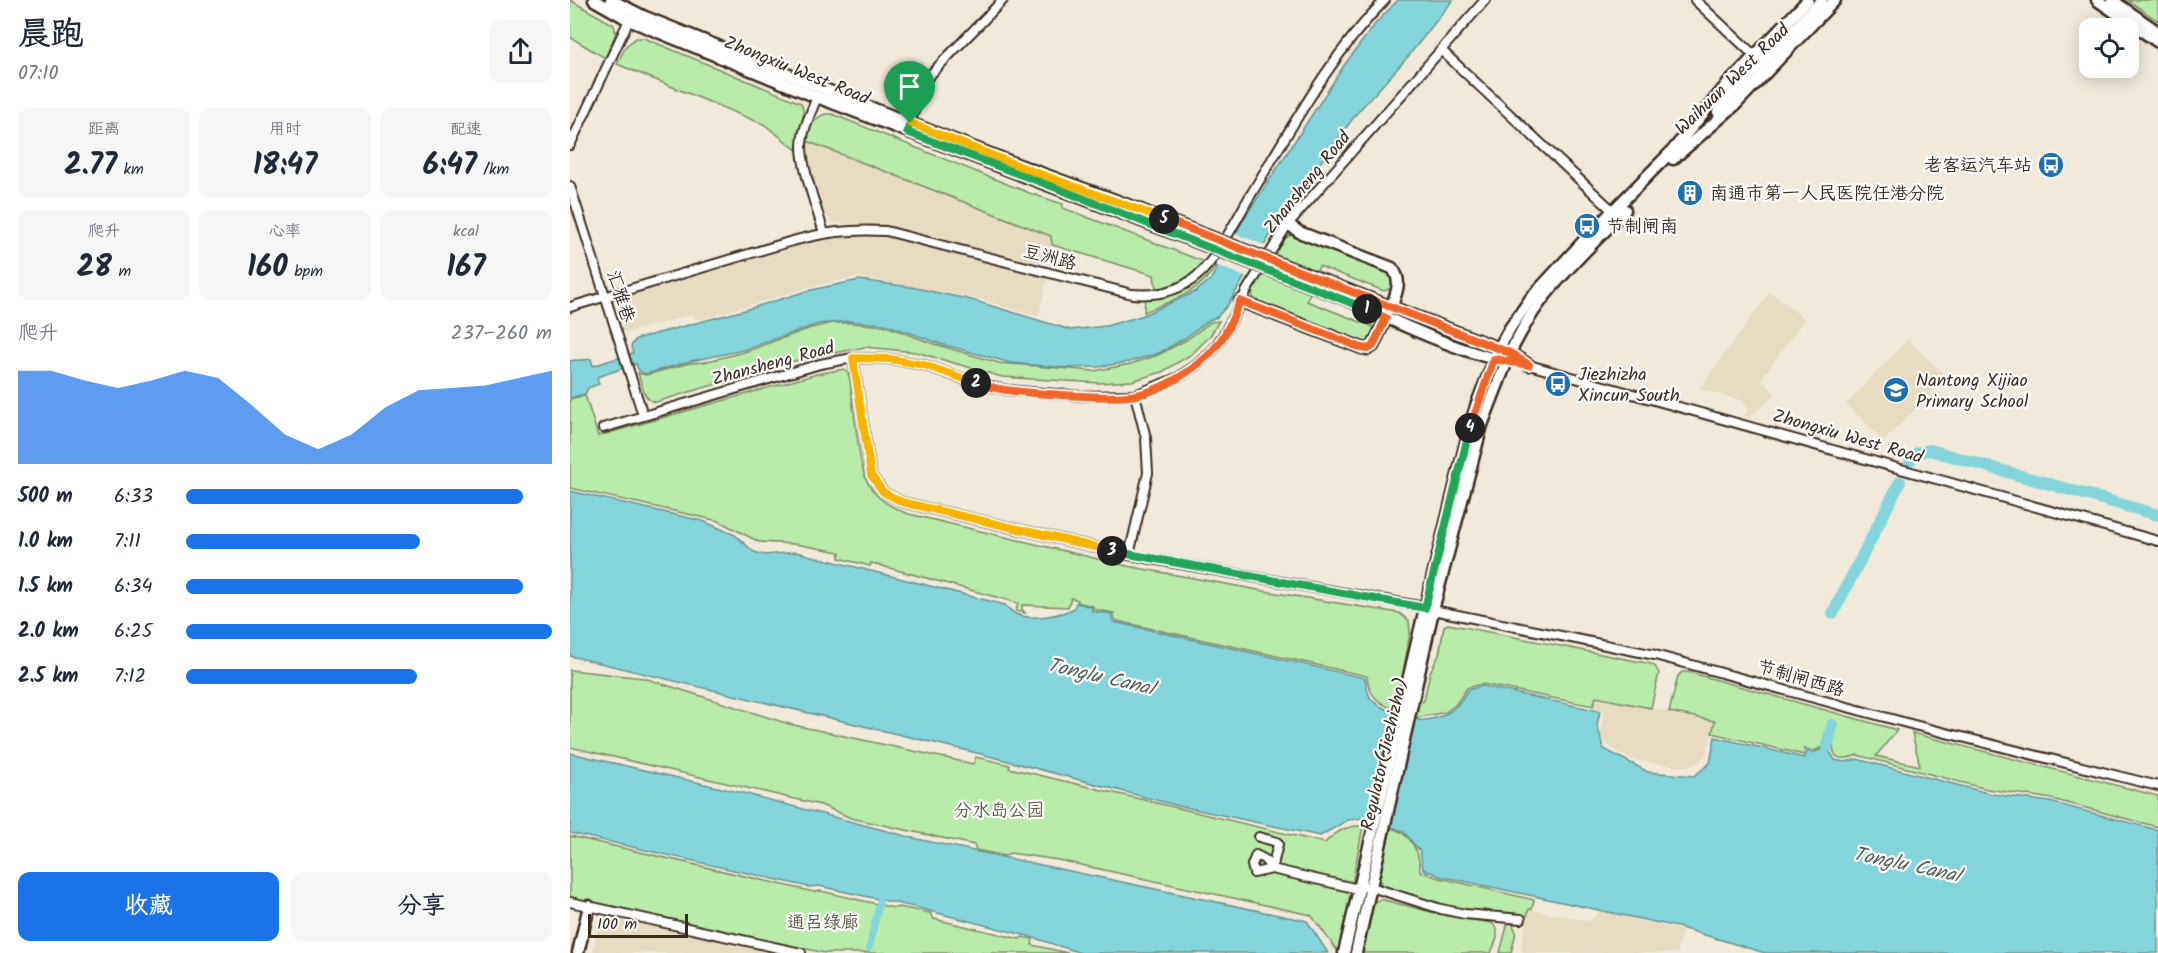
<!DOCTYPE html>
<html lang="zh">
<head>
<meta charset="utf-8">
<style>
	body { margin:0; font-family:Kalam,"LXGW WenKai TC",sans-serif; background:#f6f6f7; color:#1f2937; height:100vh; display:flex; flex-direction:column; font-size:22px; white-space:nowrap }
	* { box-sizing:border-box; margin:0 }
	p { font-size:20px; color:#747a83 }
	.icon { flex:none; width:33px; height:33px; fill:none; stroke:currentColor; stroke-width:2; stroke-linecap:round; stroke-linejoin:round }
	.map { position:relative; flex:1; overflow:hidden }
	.panel { display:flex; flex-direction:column; background:#fff; width:570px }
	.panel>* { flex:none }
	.tools { position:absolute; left:1509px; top:18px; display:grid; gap:12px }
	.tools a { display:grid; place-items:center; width:60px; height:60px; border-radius:12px; background:#fff; box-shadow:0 3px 15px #0003; font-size:30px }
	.scale { position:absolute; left:18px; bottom:15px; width:100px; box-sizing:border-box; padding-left:6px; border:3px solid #3b2a1e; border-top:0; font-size:16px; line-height:21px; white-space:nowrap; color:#3b2a1e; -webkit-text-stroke:4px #fff; paint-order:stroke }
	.pin { position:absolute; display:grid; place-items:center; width:51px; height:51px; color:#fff; margin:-62px -26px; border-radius:50% 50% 50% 0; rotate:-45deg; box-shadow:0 0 6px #0007 }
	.pin .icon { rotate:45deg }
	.km { position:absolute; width:30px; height:30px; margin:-15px; border-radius:50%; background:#222; color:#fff; font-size:16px; line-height:30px; text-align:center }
	.round { display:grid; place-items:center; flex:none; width:63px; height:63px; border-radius:12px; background:#f6f6f7 }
	.overview { display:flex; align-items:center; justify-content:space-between; height:102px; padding:0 18px }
	h1 { font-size:33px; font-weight:600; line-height:45px }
	.figures { display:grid; grid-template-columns:repeat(3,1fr); gap:9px; height:102px; padding:6px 18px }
	.figures div { display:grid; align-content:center; border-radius:12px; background:#f6f6f7; text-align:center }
	.figures b { font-size:30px; font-weight:600 }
	.figures small { font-size:16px; font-weight:400 }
	.figures p { font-size:16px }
	.chart { height:168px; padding:12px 18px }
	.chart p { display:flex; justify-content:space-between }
	.chart svg { width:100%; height:108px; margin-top:6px; fill:#1a73e8; opacity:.7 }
	.primary-button { display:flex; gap:12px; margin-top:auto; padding:12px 18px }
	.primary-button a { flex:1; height:69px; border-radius:12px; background:#1a73e8; color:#fff; font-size:24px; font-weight:600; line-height:69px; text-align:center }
	.primary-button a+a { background:#f6f6f7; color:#1f2937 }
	ul { padding:0 18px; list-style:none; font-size:20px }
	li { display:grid; grid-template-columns:96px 72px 1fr; align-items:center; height:45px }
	li i { height:15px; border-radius:8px; background:#1a73e8 }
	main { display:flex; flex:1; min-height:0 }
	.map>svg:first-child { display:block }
	.built { fill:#e7dbc2 }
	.green { fill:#b9ebaa; stroke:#7a8a64; stroke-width:1.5 }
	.water { fill:#84d5db; stroke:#67918f; stroke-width:1.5 }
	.pier { fill:#f1eadb }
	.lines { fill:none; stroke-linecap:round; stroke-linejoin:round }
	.canal { stroke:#84d5db; stroke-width:7 }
	.river { stroke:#84d5db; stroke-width:12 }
	.minor-casing { stroke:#3b2a1e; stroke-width:12 }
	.major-casing { stroke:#3b2a1e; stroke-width:15 }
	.minor { stroke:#fff; stroke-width:8 }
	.major { stroke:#fff; stroke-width:10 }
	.major-bridge-casing { stroke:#3b2a1e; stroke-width:15; stroke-linecap:butt }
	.major-bridge { stroke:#fff; stroke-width:10 }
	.split-1-casing { stroke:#fff; stroke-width:12 }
	.split-2-casing { stroke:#fff; stroke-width:12 }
	.split-3-casing { stroke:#fff; stroke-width:12 }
	.split-4-casing { stroke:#fff; stroke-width:12 }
	.split-5-casing { stroke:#fff; stroke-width:12 }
	.split-6-casing { stroke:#fff; stroke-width:12 }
	.split-1 { stroke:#22a559; stroke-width:8 }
	.split-2 { stroke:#f0652b; stroke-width:8 }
	.split-3 { stroke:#f5b400; stroke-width:8 }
	.split-4 { stroke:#22a559; stroke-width:8 }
	.split-5 { stroke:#f0652b; stroke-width:8 }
	.split-6 { stroke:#f5b400; stroke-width:8 }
	.labels { text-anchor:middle; stroke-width:4.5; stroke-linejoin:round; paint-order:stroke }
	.street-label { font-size:18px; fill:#3b2a1e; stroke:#fff }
	.poi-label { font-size:18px; fill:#3b2a1e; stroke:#fff; text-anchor:start }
	.park-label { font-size:18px; fill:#5a5a41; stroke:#fff }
	.water-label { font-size:20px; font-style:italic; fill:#515d57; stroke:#fff }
</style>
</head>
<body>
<main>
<section class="panel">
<div class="overview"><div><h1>晨跑</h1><p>07:10</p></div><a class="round"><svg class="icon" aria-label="share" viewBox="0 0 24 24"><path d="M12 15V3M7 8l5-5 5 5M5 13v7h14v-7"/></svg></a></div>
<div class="figures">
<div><p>距离</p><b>2.77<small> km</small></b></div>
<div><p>用时</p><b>18:47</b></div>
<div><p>配速</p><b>6:47<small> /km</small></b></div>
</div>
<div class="figures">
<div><p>爬升</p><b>28<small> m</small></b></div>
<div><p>心率</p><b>160<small> bpm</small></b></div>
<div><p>kcal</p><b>167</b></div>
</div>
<div class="chart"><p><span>爬升</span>237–260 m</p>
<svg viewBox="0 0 160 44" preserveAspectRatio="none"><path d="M0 44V6L10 6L20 10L30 13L40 10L50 6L60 9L70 20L80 32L90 38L100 32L110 21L120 14L130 13L140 12L150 9L160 6V44z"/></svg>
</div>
<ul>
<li><b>500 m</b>6:33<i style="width:92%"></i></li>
<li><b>1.0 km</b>7:11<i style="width:64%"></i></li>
<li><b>1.5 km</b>6:34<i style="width:92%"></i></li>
<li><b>2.0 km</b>6:25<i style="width:100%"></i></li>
<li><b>2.5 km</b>7:12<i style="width:63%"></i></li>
</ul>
<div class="primary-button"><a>收藏</a><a>分享</a></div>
</section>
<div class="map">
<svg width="1588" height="953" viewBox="0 0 1588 953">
	<rect width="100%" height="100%" fill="#f1eadb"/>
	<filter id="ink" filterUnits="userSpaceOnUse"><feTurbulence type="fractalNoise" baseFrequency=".0167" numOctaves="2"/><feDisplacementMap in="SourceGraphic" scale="12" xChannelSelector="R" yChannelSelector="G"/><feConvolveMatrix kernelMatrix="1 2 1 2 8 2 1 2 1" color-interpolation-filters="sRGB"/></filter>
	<g filter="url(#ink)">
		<g class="built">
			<polygon points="237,141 362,187 482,236 480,252 474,250 469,266 327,228 263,223 254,212 238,160"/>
			<polygon points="280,236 325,238 478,276 468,317 409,299 288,277 248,285 129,320 121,315 55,333 48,307 53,299 59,295 241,242"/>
			<polygon points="1200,292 1235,319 1191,379 1205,393 1196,404 1182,414 1181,419 1174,416 1178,408 1174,401 1129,389"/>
			<polygon points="1338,339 1377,377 1314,441 1276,404"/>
			<polygon points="1026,697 1145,721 1136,755 1128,763 1110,767 1064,760 1047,752 1034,742 1030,732 1034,710 1023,706"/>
			<polygon points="959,909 1019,921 1027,915 1028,910 1112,930 1107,953 953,953 951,945"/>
			<polygon points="42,915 212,953 23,953 28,925 33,918"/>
		</g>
		<g class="green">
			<polygon points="0,0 44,25 46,33 35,58 0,37"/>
			<polygon points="1558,0 1588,0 1588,21"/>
			<path d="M 66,38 L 74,38 L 231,103 C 238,116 227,135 228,151 L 195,125 L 47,64 L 56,46 Z"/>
			<path d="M 255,114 L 262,114 L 462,194 L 493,204 L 493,208 L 635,262 C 624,279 605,286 586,289 L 584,275 L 482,245 L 481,236 L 237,141 C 241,128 242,119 255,114 Z"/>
			<path d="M 721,235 L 818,272 L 824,279 L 822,288 L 814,291 L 749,266 L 737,301 L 801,326 L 802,325 L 805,330 L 799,343 L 795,344 L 687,303 C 681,297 682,293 683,285 L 713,239 Z"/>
			<path d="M 643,265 L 646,266 C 628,294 603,300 574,312 L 575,298 C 602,299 629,287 643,265 Z"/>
			<path d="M 649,321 L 640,336 L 622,354 L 592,372 L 562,381 L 529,383 L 432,377 L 346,352 L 295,347 L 224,361 L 86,402 C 73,401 72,384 68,373 L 76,375 L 120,363 L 134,362 L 174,352 L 241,328 L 262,323 L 281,323 L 316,326 L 361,343 L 429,363 L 524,371 L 561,364 L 588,355 L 616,340 L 641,322 Z"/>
			<path d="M 274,369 L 278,373 L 280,380 C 282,398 284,417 287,435 C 292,477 296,499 339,514 L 557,566 L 694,591 L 829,613 L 839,621 L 840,632 L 827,710 C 809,705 798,695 797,676 L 547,621 L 544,619 L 544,613 L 523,609 L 523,606 L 507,602 L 508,600 L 501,598 L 498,607 L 452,605 L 452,609 L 455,613 L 446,611 L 448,603 L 301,563 L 300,566 L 269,558 L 270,552 L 225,544 L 189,542 L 149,521 L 0,488 L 0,399 L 15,395 L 28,436 L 247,374 Z"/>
			<polygon points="878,624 1081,664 1085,666 1089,673 1081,708 1026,697 1023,706 912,684 897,688 886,704 876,712 845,718 847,703 854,701 860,672 869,655 874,626"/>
			<path d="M 0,670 L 74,678 L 219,724 L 403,764 L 406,757 L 440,765 L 439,768 L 755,843 C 765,832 778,825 793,826 L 769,953 L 741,915 L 488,860 L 440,853 L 435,856 L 406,850 L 404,845 L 281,818 L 251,805 L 0,747 Z"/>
			<path d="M 1112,672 L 1118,672 L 1327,730 L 1306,756 L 1350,766 L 1342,733 L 1588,796 L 1588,827 L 1482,799 L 1417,789 L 1287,755 C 1257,767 1262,743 1265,723 L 1261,722 L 1252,747 L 1244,751 L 1235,749 L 1234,755 L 1142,733 L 1145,721 L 1099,712 L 1108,676 Z"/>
			<path d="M 821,828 C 841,833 850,852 850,871 L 866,877 L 964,900 L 962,909 L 959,909 L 957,916 C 905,913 862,907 814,886 L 811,883 L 809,876 Z"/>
			<polygon points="0,836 244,892 251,891 324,908 329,907 360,913 364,919 450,939 452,937 463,939 462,945 498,953 255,953 0,897"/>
			<polygon points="810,899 877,916 922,923 927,928 927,938 921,953 792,953 803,904"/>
			<polygon points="938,922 942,923 946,932 941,953 930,953"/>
		</g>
		<g class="water">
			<path d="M 828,0 L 883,0 L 836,59 L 787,113 L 750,163 L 715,211 L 657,306 L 647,317 L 640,320 L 615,338 L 589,353 L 559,362 L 528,367 L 498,368 L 441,363 L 371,344 L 315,324 L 278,321 L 248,324 L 173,350 L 121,361 L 76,374 L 69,371 L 66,364 L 27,377 L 29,384 L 18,388 L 15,394 L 0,398 L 0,361 C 6,359 13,361 21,359 L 23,366 L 63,353 L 61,346 L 66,339 L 175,310 L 237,291 L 289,280 L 341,287 L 402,300 L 501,330 L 536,326 L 571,316 L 625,292 L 641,279 L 672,222 L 775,64 L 806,23 Z"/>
			<path d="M 0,491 L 133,521 L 165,535 L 184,552 L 195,555 L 226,552 L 435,605 C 438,608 442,612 446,614 C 459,621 493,615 504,608 L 506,603 L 522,607 L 522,611 L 542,614 L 542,620 L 544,622 L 795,678 C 796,685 797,694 802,700 C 809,708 838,719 849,720 C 857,721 870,717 876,714 C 887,708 892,699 898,690 L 912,686 L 1030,711 L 1027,725 L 1034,749 L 1078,772 L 1124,776 L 1140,763 L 1145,737 L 1235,758 L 1237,751 L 1242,753 L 1257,747 L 1265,760 L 1275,762 L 1287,759 L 1422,794 L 1480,802 L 1588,830 L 1588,953 L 1195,953 L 1108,927 L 870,876 L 853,869 L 850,851 L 833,831 L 794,818 L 778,820 L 750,836 L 605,805 L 411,754 L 0,656 Z"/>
			<polygon points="0,753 173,793 347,839 737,921 758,953 511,953 458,936 344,907 249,886 239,887 0,833"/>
		</g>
		<polygon class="pier" points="663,233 697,246 678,278 645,265"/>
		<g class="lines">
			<polyline class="canal" points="299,948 310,900"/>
			<g class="river">
				<polyline points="1340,460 1347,453 1360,450 1588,515"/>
				<polyline points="1263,613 1330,482"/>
				<polyline points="1257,747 1262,725"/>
			</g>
			<g class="minor-casing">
				<g id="minor">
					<polyline points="1125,0 1185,56"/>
					<polyline points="871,50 1044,212"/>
					<path d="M 247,97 C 241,113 232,130 232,146 C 232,170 247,209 254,233"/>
					<polyline points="338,127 357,78 433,0"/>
					<polyline points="0,145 59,20"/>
					<polyline points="0,186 73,415"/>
					<path d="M 0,307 L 219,242 C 255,232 279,229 316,231 L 562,294 C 585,296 608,292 627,276 C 647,259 666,220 680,196 C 721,129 759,57 815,0"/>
					<polyline points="283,358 301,475 313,492 332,502 559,555 855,607"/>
					<polyline points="959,365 1588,541"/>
					<polyline points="33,428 250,364 283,358 320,359 354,365 411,385 437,390 512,396 565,395 609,377 628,364 644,349 656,331 677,290 718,224 915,0"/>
					<polyline points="559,555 578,473 576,438 565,395"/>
					<polyline points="863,610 1085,655 1344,725 1588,786"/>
					<polyline points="689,837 707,842 708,844 702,869 684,873 682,865 686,855 694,859 702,869 784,888 790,885 801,887 871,909 895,914 951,919"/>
					<polyline points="0,902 231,953"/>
				</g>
			</g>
			<g class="major-casing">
				<g id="major">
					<polyline points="24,0 59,20 247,97 538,208"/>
					<path d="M 41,0 L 75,17 C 230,79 384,143 542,199"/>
					<polyline points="1527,0 1588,42"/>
					<polyline points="1542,0 1588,32"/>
					<polyline points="1148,112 1161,95 1252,0"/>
					<polyline points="1103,159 1165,105 1265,0"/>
					<path d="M 718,224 L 729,232 L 822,268 C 833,281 826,293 821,308"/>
					<polyline points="780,291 933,350"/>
					<path d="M 778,300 C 824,321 880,348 929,360"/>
					<polyline points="670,301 792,348 798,349 803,346 816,318"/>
					<path d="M 959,365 L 940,353 C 949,335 959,317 971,301 C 996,268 1027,240 1055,210"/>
					<polyline points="8,953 19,906"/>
					<polyline points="774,953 856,604 898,434 906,406 929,348 940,328 961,298 1021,233 1103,150 1154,88 1238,0"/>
					<polyline points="786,953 864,606 912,425 940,353"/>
				</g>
			</g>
			<use href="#minor" class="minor"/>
			<use href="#major" class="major"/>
			<g class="major-bridge-casing">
				<g id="major-bridge">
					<polyline points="542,199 780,291"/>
					<polyline points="538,208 778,300"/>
				</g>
			</g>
			<use href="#major-bridge" class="major-bridge"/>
		</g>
	</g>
	<g class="lines" filter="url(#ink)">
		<g class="split-1-casing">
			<polyline id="split-1" points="340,123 337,132 476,184 797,309"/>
		</g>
		<g class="split-2-casing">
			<path id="split-2" d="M 406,383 C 434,392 463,393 492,395 C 512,396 547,399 566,395 C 591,391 627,369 644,349 C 656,336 663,318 670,301 L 792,348 L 798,349 L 803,346 L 816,318 L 797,309"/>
		</g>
		<g class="split-3-casing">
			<polyline id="split-3" points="406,383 354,365 320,359 283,358 301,475 313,492 332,502 542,551"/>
		</g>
		<g class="split-4-casing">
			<polyline id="split-4" points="542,551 855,608 900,428"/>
		</g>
		<g class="split-5-casing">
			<polyline id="split-5" points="594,219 940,353 959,365 924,359 900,428"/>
		</g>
		<g class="split-6-casing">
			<polyline id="split-6" points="340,123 462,171 594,219"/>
		</g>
		<use href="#split-1" class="split-1"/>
		<use href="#split-2" class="split-2"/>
		<use href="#split-3" class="split-3"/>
		<use href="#split-4" class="split-4"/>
		<use href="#split-5" class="split-5"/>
		<use href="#split-6" class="split-6"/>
	</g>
	<defs>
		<g id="bus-disc" transform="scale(1.35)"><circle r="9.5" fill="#1f6fb2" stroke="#fff"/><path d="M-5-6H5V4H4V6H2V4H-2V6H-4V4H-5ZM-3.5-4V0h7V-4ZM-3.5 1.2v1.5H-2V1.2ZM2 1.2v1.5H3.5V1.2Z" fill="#fff"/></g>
		<g id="building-disc" transform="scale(1.35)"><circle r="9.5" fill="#1f6fb2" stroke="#fff"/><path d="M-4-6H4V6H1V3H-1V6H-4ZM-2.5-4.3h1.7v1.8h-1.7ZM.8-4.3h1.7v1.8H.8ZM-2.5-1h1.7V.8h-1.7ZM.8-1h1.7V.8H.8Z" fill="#fff"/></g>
		<g id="school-disc" transform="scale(1.35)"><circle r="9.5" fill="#1f6fb2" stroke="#fff"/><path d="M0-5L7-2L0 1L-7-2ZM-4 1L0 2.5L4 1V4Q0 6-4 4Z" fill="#fff"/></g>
	</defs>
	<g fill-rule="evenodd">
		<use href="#bus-disc" x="1481" y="165"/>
		<use href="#building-disc" x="1120" y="193"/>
		<use href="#bus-disc" x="1017" y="226"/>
		<use href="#bus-disc" x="988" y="384"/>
		<use href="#school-disc" x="1326" y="390"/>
	</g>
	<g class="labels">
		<g class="street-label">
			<text transform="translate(227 70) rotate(22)" y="6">Zhongxiu West Road</text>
			<text transform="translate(1162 79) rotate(-44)" y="6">Waihuan West Road</text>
			<text transform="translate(737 182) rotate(-51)" y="6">Zhansheng Road</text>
			<text transform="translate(480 257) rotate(15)" y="6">豆洲路</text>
			<text transform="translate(51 296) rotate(72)" y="6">汇雅巷</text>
			<text transform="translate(203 363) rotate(-15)" y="6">Zhansheng Road</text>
			<text transform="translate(1278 436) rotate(16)" y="6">Zhongxiu West Road</text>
			<text transform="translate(1231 678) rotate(16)" y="6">节制闸西路</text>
			<text transform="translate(814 754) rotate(-77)" y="6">Regulator(Jiezhizha)</text>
		</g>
		<g class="poi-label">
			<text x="1462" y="171" text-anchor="end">老客运汽车站</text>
			<text x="1140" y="199">南通市第一人民医院任港分院</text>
			<text x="1036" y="232">节制闸南</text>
			<text x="1008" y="380">Jiezhizha<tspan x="1008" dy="21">Xincun South</tspan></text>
			<text x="1346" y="386">Nantong Xijiao<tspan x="1346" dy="21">Primary School</tspan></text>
		</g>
		<g class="park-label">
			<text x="429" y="816">分水岛公园</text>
			<text x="253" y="928">通吕绿廊</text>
		</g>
		<g class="water-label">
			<text transform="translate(531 676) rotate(13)" y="7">Tonglu Canal</text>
			<text transform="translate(1337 864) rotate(12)" y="7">Tonglu Canal</text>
		</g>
	</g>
</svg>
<div class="tools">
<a><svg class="icon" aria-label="locate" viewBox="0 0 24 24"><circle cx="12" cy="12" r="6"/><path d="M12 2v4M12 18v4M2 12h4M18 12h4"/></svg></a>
</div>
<div class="scale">100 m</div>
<div class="pin" style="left:340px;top:123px;background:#1e9e55"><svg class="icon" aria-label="arrive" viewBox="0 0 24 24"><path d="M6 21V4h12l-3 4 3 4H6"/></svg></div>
<b class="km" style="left:797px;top:309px">1</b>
<b class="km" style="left:406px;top:383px">2</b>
<b class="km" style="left:542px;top:551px">3</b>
<b class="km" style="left:900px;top:428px">4</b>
<b class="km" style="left:594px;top:219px">5</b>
</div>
</main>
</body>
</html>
